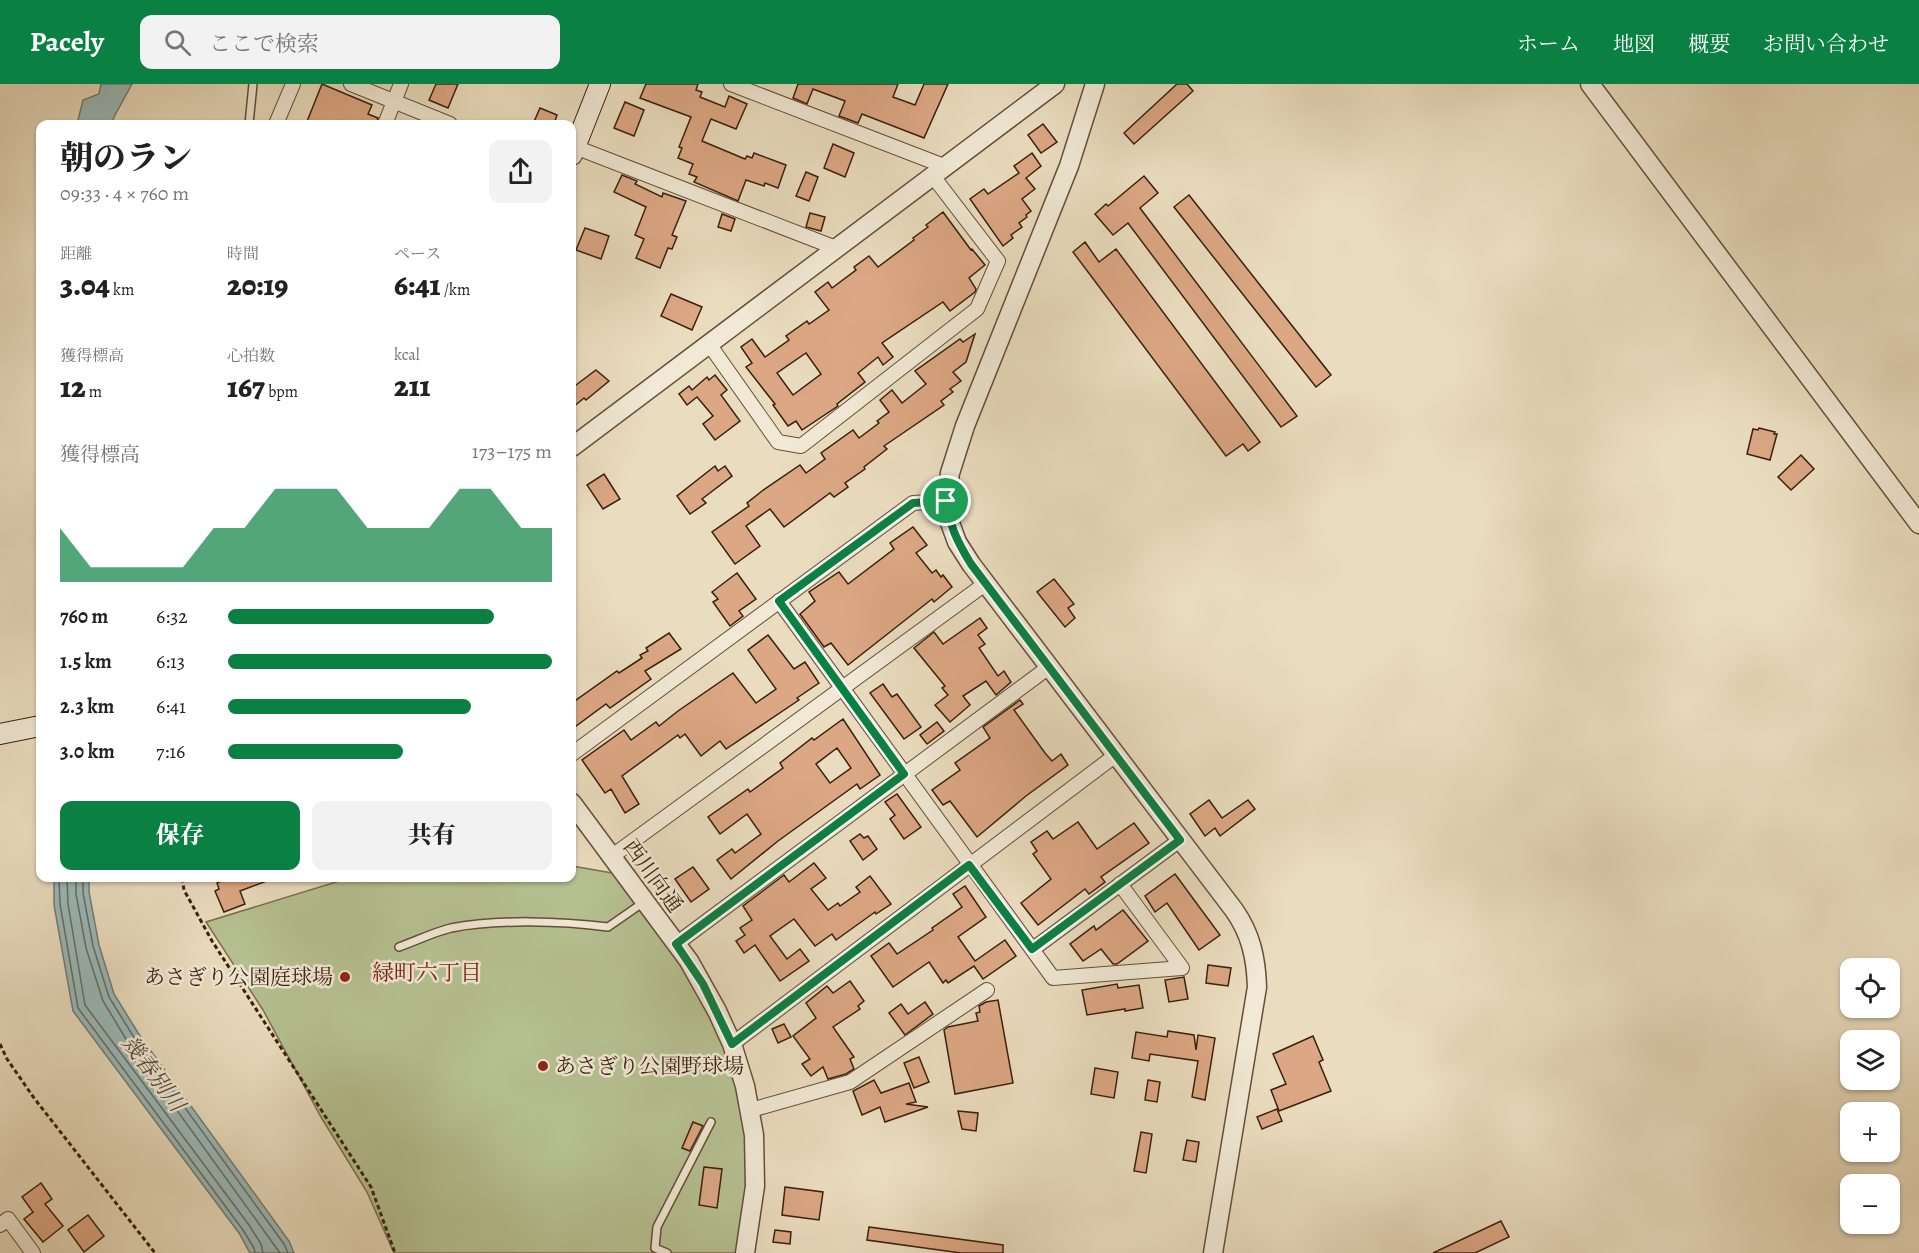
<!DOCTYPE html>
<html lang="ja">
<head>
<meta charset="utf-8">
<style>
	body { margin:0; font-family:Alegreya,"Noto Serif JP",serif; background:#f2f2f2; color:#222; height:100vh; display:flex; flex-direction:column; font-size:22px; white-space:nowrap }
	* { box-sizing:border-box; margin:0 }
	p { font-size:20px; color:#767676 }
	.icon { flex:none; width:33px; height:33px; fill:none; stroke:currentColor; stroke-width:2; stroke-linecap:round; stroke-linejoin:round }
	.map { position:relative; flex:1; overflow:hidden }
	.details { position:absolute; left:36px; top:36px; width:540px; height:762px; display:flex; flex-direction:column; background:#fff; border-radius:12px; box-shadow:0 2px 4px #0004 }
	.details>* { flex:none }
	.tools { position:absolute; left:1840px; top:874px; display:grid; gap:12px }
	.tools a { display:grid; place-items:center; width:60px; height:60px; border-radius:12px; background:#fff; box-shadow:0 2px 4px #0004; font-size:30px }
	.pin { position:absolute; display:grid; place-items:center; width:51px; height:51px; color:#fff; margin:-26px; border:3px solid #fff; border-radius:50%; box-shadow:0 2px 6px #0007 }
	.round { display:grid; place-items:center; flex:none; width:63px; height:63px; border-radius:12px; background:#f2f2f2 }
	.headline { display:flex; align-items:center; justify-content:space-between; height:102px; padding:0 24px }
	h1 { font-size:33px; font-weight:800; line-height:45px }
	.metrics { display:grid; grid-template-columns:repeat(3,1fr); gap:9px; height:102px; padding:6px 24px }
	.metrics div { display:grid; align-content:center }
	.metrics b { font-size:30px; font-weight:800 }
	.metrics small { font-size:16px; font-weight:400 }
	.metrics p { font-size:16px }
	.chart { height:168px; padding:12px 24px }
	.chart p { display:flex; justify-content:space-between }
	.chart svg { width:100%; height:108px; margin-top:6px; fill:#0b8043; opacity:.7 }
	.primary-button { display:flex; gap:12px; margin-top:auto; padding:12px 24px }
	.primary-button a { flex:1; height:69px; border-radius:12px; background:#0b8043; color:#fff; font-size:24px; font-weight:800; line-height:69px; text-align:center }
	.primary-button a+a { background:#f2f2f2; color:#222 }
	ul { padding:0 24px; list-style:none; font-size:20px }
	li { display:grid; grid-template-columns:96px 72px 1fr; align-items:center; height:45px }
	li i { height:15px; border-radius:8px; background:#0b8043 }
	header { display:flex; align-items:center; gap:36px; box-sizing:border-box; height:84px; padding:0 30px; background:#0b8043; color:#fff }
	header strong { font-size:28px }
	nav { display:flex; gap:33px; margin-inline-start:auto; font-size:21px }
	.search { width:420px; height:54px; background:#f2f2f2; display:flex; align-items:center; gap:15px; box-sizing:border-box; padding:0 21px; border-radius:12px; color:#767676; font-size:22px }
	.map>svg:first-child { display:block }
	.green { fill:#b6c192; stroke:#78704f; stroke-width:1.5 }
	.water { fill:#9ababa; stroke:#737c74; stroke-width:1.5 }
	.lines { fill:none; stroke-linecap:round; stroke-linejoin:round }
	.shore { stroke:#6a6c63; stroke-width:1.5 }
	.building { fill:#dca784; stroke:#391f0c; stroke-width:1.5; fill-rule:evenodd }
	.service-casing { stroke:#654e39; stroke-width:10 }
	.minor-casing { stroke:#654e39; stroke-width:16 }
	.tertiary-casing { stroke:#654e39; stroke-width:21 }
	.secondary-casing { stroke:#391f0c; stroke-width:22 }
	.path { stroke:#391f0c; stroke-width:3; stroke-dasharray:4.5 3; stroke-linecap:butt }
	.service { stroke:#f1e9d5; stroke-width:7 }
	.minor { stroke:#f1e9d5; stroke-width:14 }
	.tertiary { stroke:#f1e9d5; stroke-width:18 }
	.secondary { stroke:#f1e9d5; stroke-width:20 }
	.route-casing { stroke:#fff; stroke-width:12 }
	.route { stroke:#0b8043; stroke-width:8 }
	.poi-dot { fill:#8f2418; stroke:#f1e9d5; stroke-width:2 }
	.labels { text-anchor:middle; stroke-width:5; stroke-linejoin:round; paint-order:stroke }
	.street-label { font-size:21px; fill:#391f0c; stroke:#f1e9d5 }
	.poi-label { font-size:21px; fill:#391f0c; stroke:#f1e9d5; text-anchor:end }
	.neighbourhood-label { font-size:22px; fill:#7a1f14; stroke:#f1e9d5 }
	.water-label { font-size:22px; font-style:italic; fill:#564e40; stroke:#f1e9d5 }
</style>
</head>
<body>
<header>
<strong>Pacely</strong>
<div class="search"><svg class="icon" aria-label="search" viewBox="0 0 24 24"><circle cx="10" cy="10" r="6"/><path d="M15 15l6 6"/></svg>ここで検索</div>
<nav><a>ホーム</a><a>地図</a><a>概要</a><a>お問い合わせ</a></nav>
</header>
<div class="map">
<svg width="1919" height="1169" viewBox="0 0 1919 1169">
	<rect width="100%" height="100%" fill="#eaddbf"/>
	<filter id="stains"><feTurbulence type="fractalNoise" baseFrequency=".00333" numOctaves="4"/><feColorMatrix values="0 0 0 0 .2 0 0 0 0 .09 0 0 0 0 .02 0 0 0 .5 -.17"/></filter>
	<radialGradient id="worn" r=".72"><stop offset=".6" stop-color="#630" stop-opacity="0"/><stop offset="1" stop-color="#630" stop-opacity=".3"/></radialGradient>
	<polygon class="green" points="572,782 618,790 704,914 740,1004 748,1055 750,1105 740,1169 394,1169 367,1108 321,1033 263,926 206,838 349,794 572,794"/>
	<g class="water">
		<polygon points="101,0 132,0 114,33 112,40 77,40 83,16 99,10"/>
		<polygon points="54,794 89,794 89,808 99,861 114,910 140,952 289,1157 294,1169 250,1169 239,1149 73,927 54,821"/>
	</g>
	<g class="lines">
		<g class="shore">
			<polyline points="59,794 60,820 78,924 243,1146 254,1164 255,1169"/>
			<polyline points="67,794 68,820 85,921 249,1141 261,1160 263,1169"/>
			<polyline points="76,794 76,810 86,864 103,917 129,960 280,1169"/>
			<polyline points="83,794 83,809 93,862 109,913 135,955 284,1160 288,1169"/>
		</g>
	</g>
	<g class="building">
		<polygon points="322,0 372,21 368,30 378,34 376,40 306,40"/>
		<polygon points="436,0 458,0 448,24 429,16"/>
		<polygon points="646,0 698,0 696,6 702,8 700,13 725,23 729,12 747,20 736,45 711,35 702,57 745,75 747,72 752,74 754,69 786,81 778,104 765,99 764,102 746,96 738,117 694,98 697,93 689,90 693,80 678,74 682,64 679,63 691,33 640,14"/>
		<polygon points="798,0 898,0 893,13 915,21 924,0 948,0 924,54 862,30 858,39 839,32 845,17 813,5 807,20 793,14"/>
		<polygon points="1177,0 1187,0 1193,7 1134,60 1124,49"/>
		<polygon points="625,18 644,26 634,52 614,44"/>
		<polygon points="540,24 557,31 554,40 533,40"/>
		<polygon points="1043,40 1057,58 1041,69 1028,51"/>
		<polygon points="833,60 854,69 845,93 824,84"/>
		<polygon points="1032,69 1041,82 1026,94 1035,105 1022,115 1031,127 1026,131 1027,133 1019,139 1022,143 1011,151 1013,154 1003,162 970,115 984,105 988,110 1019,89 1014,82"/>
		<polygon points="806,88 818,93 809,117 796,112"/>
		<polygon points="622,91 637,97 635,100 662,113 663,109 686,117 672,151 677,153 672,165 668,164 660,184 636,174 644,155 635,151 646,123 614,108"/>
		<polygon points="1144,92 1158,109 1140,124 1297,332 1281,343 1128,139 1113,151 1095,130 1106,120 1108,122"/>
		<polygon points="1189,111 1331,291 1316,303 1174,123"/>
		<path d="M 943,128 L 971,166 L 972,165 L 985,181 L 969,194 L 976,205 L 975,208 L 950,227 L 943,218 L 882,259 L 893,273 L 883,281 L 878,273 L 858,289 L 865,298 L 837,320 L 838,322 L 802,346 L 796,337 L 788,342 L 773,321 L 775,320 L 746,283 L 752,279 L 741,263 L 752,255 L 765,273 L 789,256 L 786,252 L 807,237 L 809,240 L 829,226 L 815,208 L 828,198 L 832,204 L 856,186 L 854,183 L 869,172 L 878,183 L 914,156 L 913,154 L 928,143 L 926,141 ZM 806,269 L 821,290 L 793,311 L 777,289 Z"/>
		<polygon points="810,129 825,133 821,147 806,143"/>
		<polygon points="722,130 735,135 731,147 718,143"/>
		<polygon points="585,144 609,152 601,175 576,166"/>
		<polygon points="1085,158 1099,178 1116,165 1260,358 1248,367 1243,360 1226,372 1073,168"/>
		<polygon points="671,210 702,223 692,246 661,232"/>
		<polygon points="975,250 966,278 953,288 961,297 950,305 953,308 941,317 944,321 884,362 887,365 864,383 865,385 845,399 848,403 834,413 830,409 784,443 770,425 746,442 760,462 735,480 712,448 749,422 747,419 762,407 800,381 806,389 825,375 821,369 853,346 859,354 879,339 877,337 889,328 880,316 892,306 902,319 926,300 915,287 960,255 963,258"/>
		<polygon points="596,286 609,297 586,316 584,314 572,324 572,304"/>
		<polygon points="715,291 727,306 721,311 740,337 715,356 703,340 713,332 697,313 687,321 679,310 689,302 692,306 707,293 709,296"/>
		<polygon points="1759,344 1775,348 1774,350 1777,350 1770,376 1747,370 1753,345 1758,346"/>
		<polygon points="1801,371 1814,385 1791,406 1778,393"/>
		<polygon points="715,382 718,387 725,382 732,392 702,415 706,419 690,430 677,412"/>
		<polygon points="604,390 620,415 603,425 587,401"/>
		<polygon points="913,443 927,461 916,469 932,489 936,486 941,493 943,491 952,503 934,518 932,515 848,581 831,559 824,563 800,530 815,517 809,508 839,488 848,500 894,465 890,459"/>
		<polygon points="737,489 756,515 739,527 743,532 730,542 713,518 718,515 712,508"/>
		<polygon points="1054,495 1074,520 1068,524 1075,534 1065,543 1037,508"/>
		<polygon points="980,534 987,544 978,551 985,560 979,564 998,592 1004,587 1011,598 996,611 986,597 963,612 970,621 950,638 935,621 948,611 942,604 945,602 914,564 934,548 943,560"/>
		<polygon points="669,549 681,565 645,587 651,595 610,624 606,620 572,645 572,619 617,587 619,589 642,574 640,571 648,567 646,564"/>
		<polygon points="768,551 794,585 805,578 819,599 797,614 799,616 726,665 720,657 701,672 685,650 680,654 678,651 622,692 639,720 625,729 611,705 605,709 582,676 624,646 631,656 656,638 659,642 678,627 733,589 756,619 776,605 748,566"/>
		<polygon points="883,600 892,613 897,610 921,643 904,655 870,609"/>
		<polygon points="1020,616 1023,620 1014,626 1045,669 1052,677 1061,670 1068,681 1026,712 977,753 950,717 943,721 932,706 960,686 955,679 990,654 983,643"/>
		<path d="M 843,635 L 880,691 L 860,705 L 857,700 L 778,757 L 731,795 L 717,776 L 732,765 L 735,769 L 761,750 L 747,730 L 720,750 L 708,733 L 748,705 L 750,708 L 783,684 L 780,679 L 812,654 L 814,656 ZM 837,664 L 851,684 L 830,699 L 816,680 Z"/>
		<polygon points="937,638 944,647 927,660 920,651"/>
		<polygon points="897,710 921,743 904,755 890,735 895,731 885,718"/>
		<polygon points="1209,716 1222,734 1248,716 1255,725 1220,752 1215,744 1205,752 1190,730"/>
		<polygon points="1078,738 1097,765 1134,739 1149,759 1101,793 1105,798 1089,810 1085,805 1038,841 1021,819 1051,795 1033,770 1037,767 1031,758 1047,747 1053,755"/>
		<polygon points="860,750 864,754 868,752 877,765 863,776 850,757"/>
		<polygon points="814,779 826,794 811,805 828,826 838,819 840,822 860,808 856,803 870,792 891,820 876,830 875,828 836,856 832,850 815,862 794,835 770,852 787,875 800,865 809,877 780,897 755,861 744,869 736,857 745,851 740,844 752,836 743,822 784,791 789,798"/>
		<polygon points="693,783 709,805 691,818 675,795"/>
		<polygon points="1175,790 1220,851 1199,866 1167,819 1155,828 1145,812"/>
		<polygon points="220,794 272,794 272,795 240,807 245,820 224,828 215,807 219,805 217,799 221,797"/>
		<polygon points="965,802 986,833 958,853 975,877 1005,856 1016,872 983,895 974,882 948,899 946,896 943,899 929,878 893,903 871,872 889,859 897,870 933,846 932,844 962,823 953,810"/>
		<polygon points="1123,826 1148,857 1117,880 1113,880 1101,865 1083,877 1070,860 1094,842 1096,846"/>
		<polygon points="1208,881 1231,884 1228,902 1206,899"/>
		<polygon points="1184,893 1188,915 1169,918 1165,896"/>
		<polygon points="850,897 864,917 858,922 860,925 833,943 854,973 850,975 854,985 846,990 828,995 823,983 811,992 802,980 810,975 793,952 816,934 806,919 827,902 833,909"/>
		<polygon points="1117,900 1118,904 1139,901 1143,924 1125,927 1125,925 1087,931 1082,906"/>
		<polygon points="998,916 1013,999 955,1010 944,946 948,943 978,937 976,929 980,928 979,922 986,918"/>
		<polygon points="925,918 933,930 905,951 889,929 901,920 908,930"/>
		<polygon points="784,940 791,953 778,959 772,945"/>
		<polygon points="1168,947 1194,951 1196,966 1198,951 1215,954 1205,1016 1192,1013 1198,977 1150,970 1149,977 1132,974 1136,948 1167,953"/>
		<polygon points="1313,952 1323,976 1319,978 1331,1007 1279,1027 1271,1006 1286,1000 1273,970"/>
		<polygon points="919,973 929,998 914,1004 904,979"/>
		<polygon points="1095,984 1118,988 1114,1014 1091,1010"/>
		<polygon points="874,996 881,1009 909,999 916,1018 906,1020 928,1023 885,1038 880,1023 862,1031 853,1007"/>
		<polygon points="1148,996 1160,998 1157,1018 1145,1016"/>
		<polygon points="1277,1025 1282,1037 1262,1045 1257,1033"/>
		<polygon points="958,1027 978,1029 976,1047 962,1045"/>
		<polygon points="693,1038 703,1042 690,1067 682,1064"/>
		<polygon points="1141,1048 1152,1050 1146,1089 1134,1087"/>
		<polygon points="1187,1056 1199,1058 1196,1078 1183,1076"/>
		<polygon points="704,1083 722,1085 717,1124 699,1121"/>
		<polygon points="41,1099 52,1115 45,1120 63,1142 43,1158 24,1135 33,1128 22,1113"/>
		<polygon points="785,1103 823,1108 819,1136 782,1131"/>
		<polygon points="88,1131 104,1152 84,1168 68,1146"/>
		<polygon points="1501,1137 1509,1153 1475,1169 1433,1169"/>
		<polygon points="869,1143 1003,1161 1003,1169 961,1169 867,1156"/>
		<polygon points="775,1146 791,1148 790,1160 773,1158"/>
	</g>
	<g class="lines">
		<g class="service-casing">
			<g id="service">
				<polyline points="249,40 253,0"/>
				<path d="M 399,863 C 416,857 434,848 451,844 C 497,835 561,837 608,843 L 644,818"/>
				<polyline points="667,1169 655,1164 657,1143 711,1038"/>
			</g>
		</g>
		<g class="minor-casing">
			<g id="minor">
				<polyline points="351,0 450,40"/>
				<polyline points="731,0 944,82"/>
				<polyline points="276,40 293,0"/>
				<polyline points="385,40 401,0"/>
				<polyline points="575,63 836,164"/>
				<polyline points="709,260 778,358 801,362 977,225 998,177 932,91"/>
				<polyline points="779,517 1053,894 1182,884 1120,800"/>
				<polyline points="572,670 913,419 946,417"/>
				<polyline points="611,773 985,500"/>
				<polyline points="676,860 1049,583"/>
				<polyline points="1033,865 1180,756"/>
				<polyline points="732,960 1116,671"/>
				<polyline points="751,1026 850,998 987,906"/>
				<polyline points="0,1141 8,1135 33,1169"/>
			</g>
		</g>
		<g class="tertiary-casing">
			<g id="tertiary">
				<path d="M 1095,0 L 1069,82 L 965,342 L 950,389 L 946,417 L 949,436 L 957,458 L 971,480 L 1234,826 C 1251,850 1256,874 1257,903 L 1213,1169"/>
				<polyline points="1590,0 1919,440"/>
				<polyline points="572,363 1055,0"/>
				<polyline points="572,719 689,877 717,927 732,960 745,1002 754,1051 755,1102 745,1169"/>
			</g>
		</g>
		<g class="secondary-casing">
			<g id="secondary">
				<polyline points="572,71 600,0"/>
				<polyline points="0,650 40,642"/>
			</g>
		</g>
		<g class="path">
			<polyline points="182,794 184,806 212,857 371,1103 395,1169"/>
			<polyline points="0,960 7,975 34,1014 155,1169"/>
		</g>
		<use href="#service" class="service"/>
		<use href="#minor" class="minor"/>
		<use href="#tertiary" class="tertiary"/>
		<use href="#secondary" class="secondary"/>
	</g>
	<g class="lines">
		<g class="route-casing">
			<path id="route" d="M 946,417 C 949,441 958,459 971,480 L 1180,756 L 1032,865 L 969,781 L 732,960 L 703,900 L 676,860 L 904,690 L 779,517 L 913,419 Z"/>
		</g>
		<use href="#route" class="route"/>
	</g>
	<g class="poi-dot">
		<circle cx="345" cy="893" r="6"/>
		<circle cx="543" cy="982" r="6"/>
	</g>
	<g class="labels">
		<g class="street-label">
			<text transform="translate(653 792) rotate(54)" y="7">西川向通</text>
		</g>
		<g class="poi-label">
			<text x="333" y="900">あさぎり公園庭球場</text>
			<text x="555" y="989" text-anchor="start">あさぎり公園野球場</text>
		</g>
		<g class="neighbourhood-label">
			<text x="427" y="896">緑町六丁目</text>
		</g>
		<g class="water-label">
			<text transform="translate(154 989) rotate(53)" y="8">幾春別川</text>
		</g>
	</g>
	<rect width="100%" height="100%" filter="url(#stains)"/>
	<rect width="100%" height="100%" fill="url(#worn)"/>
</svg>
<div class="tools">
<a><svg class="icon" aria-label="locate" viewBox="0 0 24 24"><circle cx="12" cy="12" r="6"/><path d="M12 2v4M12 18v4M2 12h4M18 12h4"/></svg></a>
<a><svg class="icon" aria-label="layers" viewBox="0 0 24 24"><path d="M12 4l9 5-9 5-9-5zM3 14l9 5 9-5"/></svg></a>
<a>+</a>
<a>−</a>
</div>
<div class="pin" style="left:946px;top:417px;background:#1e9e55"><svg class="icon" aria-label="arrive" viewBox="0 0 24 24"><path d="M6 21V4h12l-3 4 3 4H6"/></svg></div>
<section class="details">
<div class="headline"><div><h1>朝のラン</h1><p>09:33 · 4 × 760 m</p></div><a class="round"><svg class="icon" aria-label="share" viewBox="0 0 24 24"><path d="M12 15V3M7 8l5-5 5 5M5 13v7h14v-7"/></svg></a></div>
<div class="metrics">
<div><p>距離</p><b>3.04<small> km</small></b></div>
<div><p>時間</p><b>20:19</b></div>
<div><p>ペース</p><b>6:41<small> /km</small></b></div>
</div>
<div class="metrics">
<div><p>獲得標高</p><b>12<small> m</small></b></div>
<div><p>心拍数</p><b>167<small> bpm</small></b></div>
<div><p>kcal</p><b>211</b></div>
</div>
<div class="chart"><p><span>獲得標高</span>173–175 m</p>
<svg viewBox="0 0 160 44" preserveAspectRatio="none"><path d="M0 44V22L10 38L20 38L30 38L40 38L50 22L60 22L70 6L80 6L90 6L100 22L110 22L120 22L130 6L140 6L150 22L160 22V44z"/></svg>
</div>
<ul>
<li><b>760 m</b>6:32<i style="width:82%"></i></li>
<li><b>1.5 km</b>6:13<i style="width:100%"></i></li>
<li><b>2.3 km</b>6:41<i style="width:75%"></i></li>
<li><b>3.0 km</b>7:16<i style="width:54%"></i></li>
</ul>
<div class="primary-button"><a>保存</a><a>共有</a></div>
</section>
</div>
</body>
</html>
